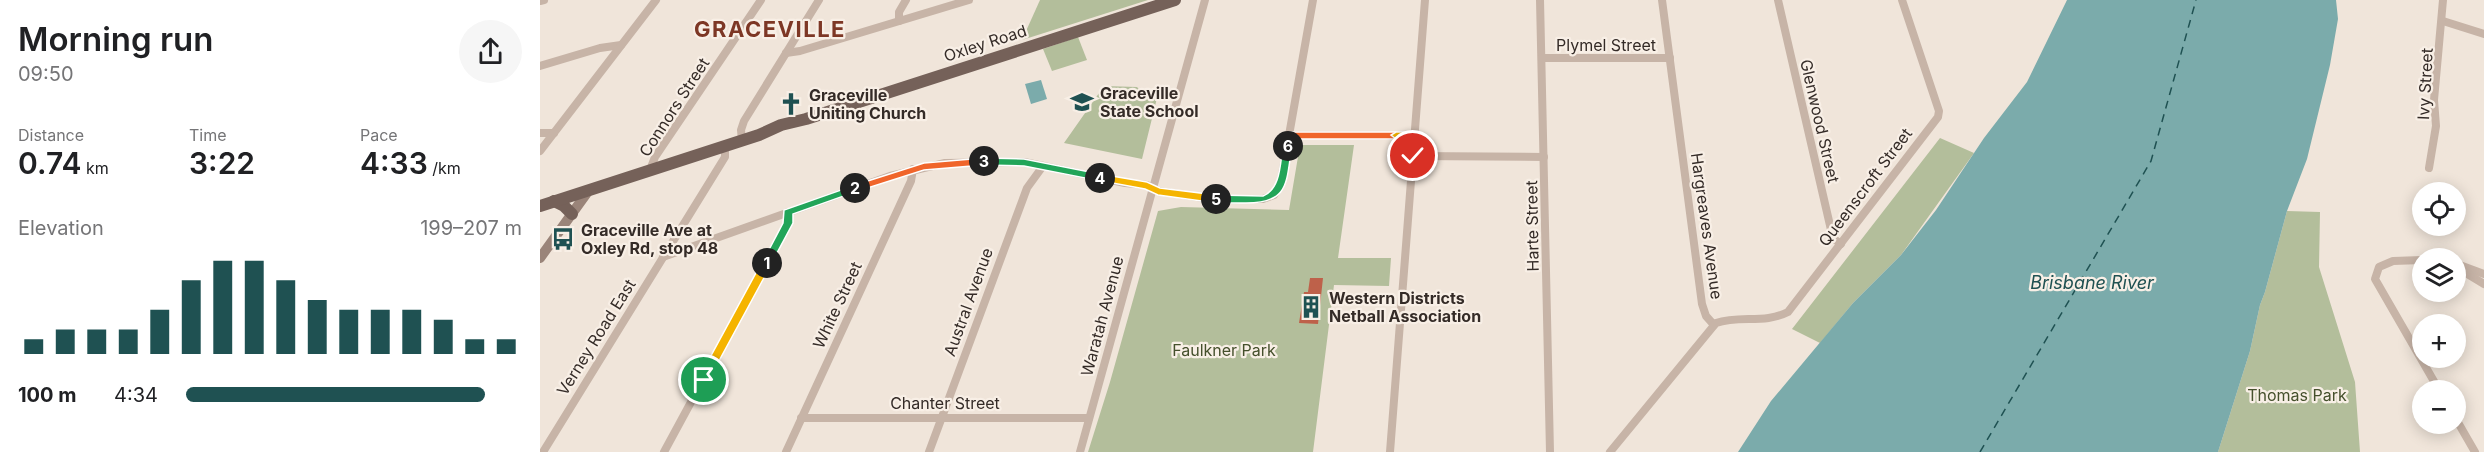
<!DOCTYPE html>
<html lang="en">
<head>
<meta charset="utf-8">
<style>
	body { margin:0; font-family:Inter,sans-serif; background:#f6f6f6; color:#202124; height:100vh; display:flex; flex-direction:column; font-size:22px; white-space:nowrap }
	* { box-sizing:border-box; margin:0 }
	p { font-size:20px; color:#757577 }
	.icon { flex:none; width:33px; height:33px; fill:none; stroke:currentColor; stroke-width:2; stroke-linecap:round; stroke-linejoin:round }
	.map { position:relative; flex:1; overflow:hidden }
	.panel { display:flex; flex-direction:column; background:#fff; width:540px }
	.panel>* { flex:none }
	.controls { position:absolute; left:1872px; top:182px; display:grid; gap:12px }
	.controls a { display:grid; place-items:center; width:54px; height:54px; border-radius:50%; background:#fff; box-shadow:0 3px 15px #0003; font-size:30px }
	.pin { position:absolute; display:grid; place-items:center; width:51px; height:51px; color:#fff; margin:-26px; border:3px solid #fff; border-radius:50%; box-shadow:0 2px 6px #0007 }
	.km { position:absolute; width:30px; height:30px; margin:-15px; border-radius:50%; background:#222; color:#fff; font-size:16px; line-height:30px; text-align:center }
	.round { display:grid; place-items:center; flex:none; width:63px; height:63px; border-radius:32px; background:#f6f6f6 }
	.head { display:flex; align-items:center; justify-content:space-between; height:102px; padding:0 18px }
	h1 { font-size:33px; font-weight:600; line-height:45px }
	.figures { display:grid; grid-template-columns:repeat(3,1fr); gap:9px; height:102px; padding:6px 18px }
	.figures div { display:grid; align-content:center }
	.figures b { font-size:30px; font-weight:600 }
	.figures small { font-size:16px; font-weight:400 }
	.figures p { font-size:16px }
	.chart { height:168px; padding:12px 18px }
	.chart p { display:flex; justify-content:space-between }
	.chart svg { width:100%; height:108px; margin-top:6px; stroke:#1f5152; stroke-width:6 }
	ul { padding:0 18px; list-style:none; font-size:20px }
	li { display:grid; grid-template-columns:96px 72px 1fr; align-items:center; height:45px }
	li i { height:15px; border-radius:8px; background:#1f5152 }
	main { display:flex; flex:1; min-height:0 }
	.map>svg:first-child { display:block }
	.green { fill:#b3be9b }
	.water { fill:#7babab }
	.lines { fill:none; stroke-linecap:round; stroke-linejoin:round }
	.ferry { stroke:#1f5152; stroke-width:1.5; stroke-dasharray:8 6; stroke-linecap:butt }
	.building { fill:#be614a }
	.street { stroke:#c7b4a7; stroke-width:8 }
	.secondary { stroke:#9a8479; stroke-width:10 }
	.primary { stroke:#756159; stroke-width:12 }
	.split-1 { fill:#f5b400; stroke:#fff; stroke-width:1.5 }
	.split-2 { fill:#22a559; stroke:#fff; stroke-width:1.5 }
	.split-3 { fill:#f0652b; stroke:#fff; stroke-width:1.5 }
	.split-4 { fill:#22a559; stroke:#fff; stroke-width:1.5 }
	.split-5 { fill:#f5b400; stroke:#fff; stroke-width:1.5 }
	.split-6 { fill:#22a559; stroke:#fff; stroke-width:1.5 }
	.split-7 { fill:#f0652b; stroke:#fff; stroke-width:1.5 }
	.split-8 { fill:#f5b400; stroke:#fff; stroke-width:1.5 }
	.labels { text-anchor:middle; stroke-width:4.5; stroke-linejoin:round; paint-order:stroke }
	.street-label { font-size:16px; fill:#342b27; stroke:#f8efe6 }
	.poi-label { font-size:16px; font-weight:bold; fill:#342b27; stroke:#f8efe6; text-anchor:start }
	.park-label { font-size:16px; fill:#45502c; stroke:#f8efe6 }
	.water-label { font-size:18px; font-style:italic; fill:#1f5152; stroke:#f8efe6 }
	.district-label { font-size:22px; font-weight:bold; letter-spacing:1.5px; fill:#7d3725; stroke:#f8efe6 }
</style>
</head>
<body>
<main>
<section class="panel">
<div class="head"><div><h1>Morning run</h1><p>09:50</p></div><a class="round"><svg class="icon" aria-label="share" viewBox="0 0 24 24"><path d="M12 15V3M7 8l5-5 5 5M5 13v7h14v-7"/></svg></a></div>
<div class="figures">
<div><p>Distance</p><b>0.74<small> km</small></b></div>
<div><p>Time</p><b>3:22</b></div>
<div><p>Pace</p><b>4:33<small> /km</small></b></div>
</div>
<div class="chart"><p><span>Elevation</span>199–207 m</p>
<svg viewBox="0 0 160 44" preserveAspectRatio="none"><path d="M5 44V38M15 44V34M25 44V34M35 44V34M45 44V26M55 44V14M65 44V6M75 44V6M85 44V14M95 44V22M105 44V26M115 44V26M125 44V26M135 44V30M145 44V38M155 44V38"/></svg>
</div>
<ul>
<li><b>100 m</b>4:34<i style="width:89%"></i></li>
</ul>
</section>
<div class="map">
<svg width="1944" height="452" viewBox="0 0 1944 452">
	<rect width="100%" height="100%" fill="#f0e5da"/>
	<g class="green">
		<polygon points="500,0 608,0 482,40"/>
		<polygon points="538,37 547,60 512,71 503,49"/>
		<polygon points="564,86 597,87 603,94 617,98 602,159 524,143"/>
		<polygon points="1400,138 1434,153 1361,255 1313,303 1280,343 1252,329"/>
		<polygon points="760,145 814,145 798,258 851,258 849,286 794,285 773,452 548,452 570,382 618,211 641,207 749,210"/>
		<polygon points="1747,211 1780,212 1779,267 1815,382 1820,452 1678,452 1710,351 1720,305 1725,292"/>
	</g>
	<g class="water">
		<polygon points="1527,0 1796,0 1798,19 1790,65 1767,159 1747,211 1725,292 1720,305 1710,351 1678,452 1198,452 1231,401 1313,303 1361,255 1396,210 1444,138 1487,82"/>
		<polygon points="501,80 507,99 491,104 485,84"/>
	</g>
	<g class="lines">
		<polyline class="ferry" points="1440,452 1611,161 1656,0"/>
	</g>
	<polygon class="building" points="770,278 783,278 778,324 759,323 764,292 768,292"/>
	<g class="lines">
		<g class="street">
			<polyline points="1000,0 1010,452"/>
			<polyline points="1122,0 1162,304 1166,316 1174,325"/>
			<polyline points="1238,0 1292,234 1294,239 1301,244"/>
			<polyline points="0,1 4,0"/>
			<polyline points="359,21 359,12 366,0"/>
			<polyline points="1903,21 1944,34"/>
			<polyline points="246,53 260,51 429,0"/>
			<polyline points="1002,58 1130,58"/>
			<polyline points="0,66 60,48 81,45"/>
			<polyline points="0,133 14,133"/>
			<polyline points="749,135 875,136"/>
			<polyline points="202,140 201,130 204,121 279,0"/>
			<polyline points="0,151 116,0"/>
			<polyline points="873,156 1004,157"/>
			<polyline points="1889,168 1896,126 1894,100 1903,0"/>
			<polyline points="110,170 115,157 221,0"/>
			<polyline points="123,257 350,176 405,163 484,162 585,183 607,185 618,191 670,199 723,199 734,195 740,186 773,0"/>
			<polyline points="1882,260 1853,261 1839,267 1835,279 1899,390"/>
			<polyline points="1917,264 1944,274"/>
			<polyline points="1916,267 1944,284"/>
			<polyline points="261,418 549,418"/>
			<polyline points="1916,419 1935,452"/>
			<polyline points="3,452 185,157 185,146"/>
			<polyline points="124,452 247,225 248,212"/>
			<polyline points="246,452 371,181 373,169"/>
			<polyline points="389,452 487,188 503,166"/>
			<polyline points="540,452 665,0"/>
			<polyline points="850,452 885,0"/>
			<path d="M 1070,452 L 1176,323 C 1200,315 1225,324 1248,312 L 1398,117 L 1399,111 L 1362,0"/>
		</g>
		<polyline class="secondary" points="0,258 49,190"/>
		<g class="primary">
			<polyline points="14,201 24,206 32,214"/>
			<polyline points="0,206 219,135 241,125 266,119 635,0"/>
		</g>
	</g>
	<polygon class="split-1" points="227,259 232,263 167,383 160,383 160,376 223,260"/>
	<polygon class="split-2" points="315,185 320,188 318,191 253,214 253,223 230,266 223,266 222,263 243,223 244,210"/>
	<polygon class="split-3" points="444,158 449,161 444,165 384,170 315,192 310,188 312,186 384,163"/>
	<polygon class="split-4" points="444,158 484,159 560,174 564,178 560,181 484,166 444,165 440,161"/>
	<polygon class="split-5" points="560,174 607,182 620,188 676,195 680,199 676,203 618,195 605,189 556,180 556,175"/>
	<path class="split-6" d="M 748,143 L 752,146 C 746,182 750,203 706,203 C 695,203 683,204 672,201 L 671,199 L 676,195 L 723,196 C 741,189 740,163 743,146 Z"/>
	<polygon class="split-7" points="750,132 856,132 860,135 856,139 754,139 752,146 748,149 743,146 745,135"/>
	<polygon class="split-8" points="874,132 879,135 877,156 873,159 868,156 870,139 856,139 851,135 856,132"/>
	<defs>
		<g id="school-bare" transform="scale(1.8)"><path d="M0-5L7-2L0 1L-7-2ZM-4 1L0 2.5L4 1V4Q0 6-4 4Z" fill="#1f5152" stroke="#f8efe6" stroke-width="2.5" paint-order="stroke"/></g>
		<g id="church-bare" transform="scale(1.8)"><path d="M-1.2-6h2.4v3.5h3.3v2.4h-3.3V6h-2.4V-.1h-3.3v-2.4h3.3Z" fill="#1f5152" stroke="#f8efe6" stroke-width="2.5" paint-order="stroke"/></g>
		<g id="bus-bare" transform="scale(1.8)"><path d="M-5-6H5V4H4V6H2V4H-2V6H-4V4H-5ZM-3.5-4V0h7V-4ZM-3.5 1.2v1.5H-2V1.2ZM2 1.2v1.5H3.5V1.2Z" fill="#1f5152" stroke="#f8efe6" stroke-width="2.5" paint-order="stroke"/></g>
		<g id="building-bare" transform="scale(1.8)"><path d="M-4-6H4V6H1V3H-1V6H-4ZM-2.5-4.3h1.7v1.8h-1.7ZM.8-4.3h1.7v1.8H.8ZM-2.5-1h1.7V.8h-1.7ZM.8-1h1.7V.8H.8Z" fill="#1f5152" stroke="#f8efe6" stroke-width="2.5" paint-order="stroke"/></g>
	</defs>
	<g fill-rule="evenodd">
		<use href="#school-bare" x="542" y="102"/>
		<use href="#church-bare" x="251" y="104"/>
		<use href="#bus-bare" x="23" y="239"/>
		<use href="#building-bare" x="771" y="307"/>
	</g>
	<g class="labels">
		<g class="street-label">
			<text transform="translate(445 43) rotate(-18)" y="6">Oxley Road</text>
			<text x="1066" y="51">Plymel Street</text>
			<text transform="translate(1885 84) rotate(-87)" y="6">Ivy Street</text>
			<text transform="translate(134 107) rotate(-57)" y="6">Connors Street</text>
			<text transform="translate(1280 121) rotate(77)" y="6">Glenwood Street</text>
			<text transform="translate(1325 187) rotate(-53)" y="6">Queenscroft Street</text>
			<text transform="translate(992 226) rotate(-91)" y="6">Harte Street</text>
			<text transform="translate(1167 226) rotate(82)" y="6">Hargreaves Avenue</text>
			<text transform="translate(428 302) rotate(-70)" y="6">Austral Avenue</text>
			<text transform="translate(297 305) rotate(-65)" y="6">White Street</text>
			<text transform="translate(562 316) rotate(-75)" y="6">Waratah Avenue</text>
			<text transform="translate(56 337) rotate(-58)" y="6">Verney Road East</text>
			<text x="405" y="409">Chanter Street</text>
		</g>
		<g class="poi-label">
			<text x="560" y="99">Graceville<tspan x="560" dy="18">State School</tspan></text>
			<text x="269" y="101">Graceville<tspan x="269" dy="18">Uniting Church</tspan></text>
			<text x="41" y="236">Graceville Ave at<tspan x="41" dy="18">Oxley Rd, stop 48</tspan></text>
			<text x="789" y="304">Western Districts<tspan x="789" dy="18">Netball Association</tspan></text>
		</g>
		<g class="park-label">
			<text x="684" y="356">Faulkner Park</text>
			<text x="1757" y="401">Thomas Park</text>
		</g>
		<g class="water-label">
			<text x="1552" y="289">Brisbane River</text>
		</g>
		<g class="district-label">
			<text x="230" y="37">GRACEVILLE</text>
		</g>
	</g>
</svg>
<div class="controls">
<a><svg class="icon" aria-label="locate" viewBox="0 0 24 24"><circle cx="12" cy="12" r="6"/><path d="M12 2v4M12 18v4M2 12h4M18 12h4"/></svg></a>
<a><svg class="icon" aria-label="layers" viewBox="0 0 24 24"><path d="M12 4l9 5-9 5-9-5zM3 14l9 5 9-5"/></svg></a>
<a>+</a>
<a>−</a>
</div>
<div class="pin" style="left:164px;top:380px;background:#1e9e55"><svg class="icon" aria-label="arrive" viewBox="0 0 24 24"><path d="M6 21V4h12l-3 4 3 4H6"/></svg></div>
<div class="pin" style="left:873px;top:156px;background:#d93025"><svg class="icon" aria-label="check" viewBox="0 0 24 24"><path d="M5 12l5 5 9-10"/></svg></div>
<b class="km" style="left:227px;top:263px">1</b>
<b class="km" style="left:315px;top:188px">2</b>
<b class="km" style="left:444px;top:161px">3</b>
<b class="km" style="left:560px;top:178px">4</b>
<b class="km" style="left:676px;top:199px">5</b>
<b class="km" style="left:748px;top:146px">6</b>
</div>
</main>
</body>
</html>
